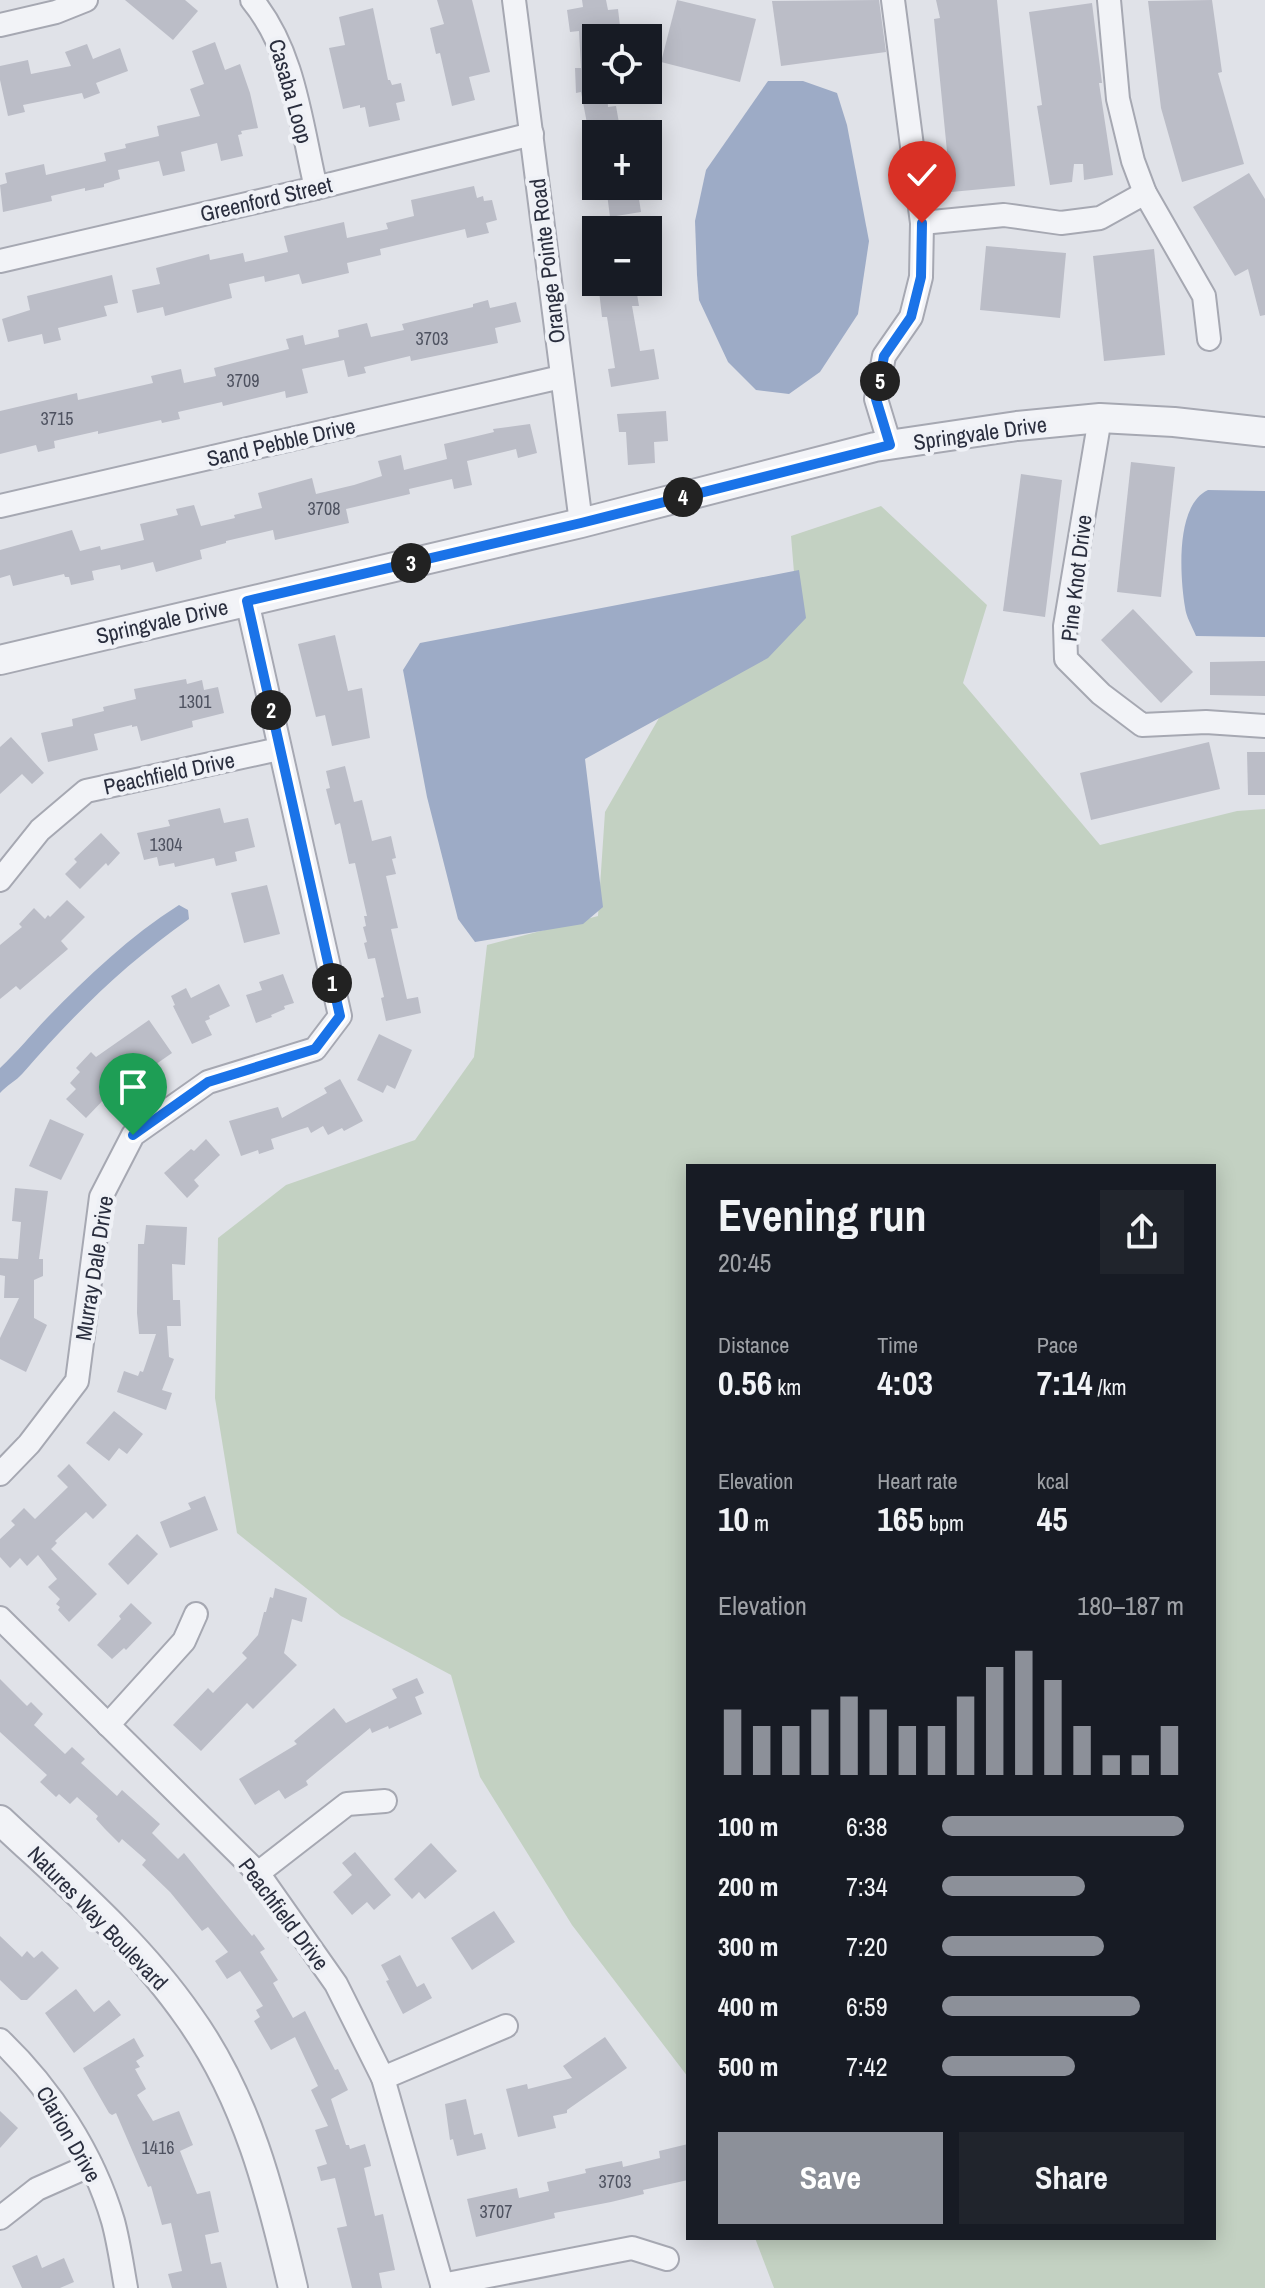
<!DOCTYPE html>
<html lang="en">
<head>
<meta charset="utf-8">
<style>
	body { margin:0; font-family:"Archivo Narrow",sans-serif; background:#20242c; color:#f1f3f6; height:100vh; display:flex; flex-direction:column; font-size:30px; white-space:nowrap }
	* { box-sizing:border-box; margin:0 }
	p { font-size:26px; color:#9ea1a6 }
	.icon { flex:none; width:44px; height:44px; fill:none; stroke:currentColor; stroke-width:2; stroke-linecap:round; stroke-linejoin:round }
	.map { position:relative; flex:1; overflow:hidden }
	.sheet { position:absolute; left:686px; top:1164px; width:530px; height:1076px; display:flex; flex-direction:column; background:#171b24; border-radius:0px; box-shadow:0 4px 20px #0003 }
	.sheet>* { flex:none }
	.controls { position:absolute; left:582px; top:24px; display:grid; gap:16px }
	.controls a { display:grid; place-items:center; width:80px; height:80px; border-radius:0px; background:#171b24; box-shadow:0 4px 20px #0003; font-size:40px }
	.pin { position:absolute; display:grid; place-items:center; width:68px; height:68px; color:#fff; margin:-82px -34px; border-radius:50% 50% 50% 0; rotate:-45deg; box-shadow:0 0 8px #0007 }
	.pin .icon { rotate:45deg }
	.km { position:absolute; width:40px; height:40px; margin:-20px; border-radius:50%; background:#222; color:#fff; font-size:22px; line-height:40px; text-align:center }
	.round { display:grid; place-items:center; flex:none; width:84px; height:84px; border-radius:0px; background:#20242c }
	.headline { display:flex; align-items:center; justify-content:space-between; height:136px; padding:0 32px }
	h1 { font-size:44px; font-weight:800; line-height:60px }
	.metrics { display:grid; grid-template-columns:repeat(3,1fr); gap:12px; height:136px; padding:8px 32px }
	.metrics div { display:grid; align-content:center }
	.metrics b { font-size:34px; font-weight:800 }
	.metrics small { font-size:22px; font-weight:400 }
	.metrics p { font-size:22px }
	.chart { height:224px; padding:16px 32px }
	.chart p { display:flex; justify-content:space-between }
	.chart svg { width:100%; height:144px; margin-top:8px; stroke:#8c9099; stroke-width:6 }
	.action { display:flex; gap:16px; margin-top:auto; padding:16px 32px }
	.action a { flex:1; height:92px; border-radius:0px; background:#8c9099; color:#fff; font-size:32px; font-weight:800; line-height:92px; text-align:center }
	.action a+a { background:#20242c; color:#f1f3f6 }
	ul { padding:0 32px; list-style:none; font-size:26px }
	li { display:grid; grid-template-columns:128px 96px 1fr; align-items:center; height:60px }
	li i { height:20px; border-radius:10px; background:#8c9099 }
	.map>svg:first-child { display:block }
	.green { fill:#c3d1c2 }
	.water { fill:#9dabc6 }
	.building { fill:#bbbdc7 }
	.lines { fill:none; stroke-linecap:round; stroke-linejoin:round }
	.minor-casing { stroke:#a6a8b2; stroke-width:26 }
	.tertiary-casing { stroke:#a6a8b2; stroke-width:32 }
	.minor { stroke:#f2f3f7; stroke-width:22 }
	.tertiary { stroke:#f2f3f7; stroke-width:28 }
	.route-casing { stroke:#fff; stroke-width:16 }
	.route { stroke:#1a73e8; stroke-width:10 }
	.labels { text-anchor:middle; stroke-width:8; stroke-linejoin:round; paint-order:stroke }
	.number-label { font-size:18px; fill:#4e5260 }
	.street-label { font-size:22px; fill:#2a2e3e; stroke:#eff1f6 }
</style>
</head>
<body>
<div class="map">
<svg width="1265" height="2288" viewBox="0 0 1265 2288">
	<rect width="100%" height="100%" fill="#e0e2e8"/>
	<polygon class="green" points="881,506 987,605 963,683 1100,845 1237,811 1265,809 1265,2288 774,2288 755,2238 1214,2238 1214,1166 688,1166 688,2077 572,1925 480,1777 451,1675 341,1616 237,1533 215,1398 218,1238 286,1185 415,1140 474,1057 487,945 598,916 605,812 659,718 798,621 791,536"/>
	<g class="water">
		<polygon points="768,81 803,81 837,93 847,125 869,241 858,314 820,372 789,394 756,390 728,362 699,300 697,275 695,221 706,170"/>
		<path d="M 1208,490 L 1265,491 L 1265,637 L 1196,636 C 1192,626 1186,617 1185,607 C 1180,577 1175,505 1208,490 Z"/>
		<polygon points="799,570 806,618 768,658 585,759 603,907 583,924 475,942 458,919 427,797 403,670 420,643"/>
		<path d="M 179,905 L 188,910 L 189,919 C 125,964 74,1014 23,1073 C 16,1081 7,1085 0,1093 L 0,1068 C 17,1052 31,1035 47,1018 C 88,976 130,936 179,905 Z"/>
	</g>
	<g class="building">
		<polygon points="125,0 185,0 198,11 173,40"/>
		<polygon points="437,0 472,0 490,72 469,77 475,100 452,106 440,53 436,54 430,28 444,24"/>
		<polygon points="582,0 606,0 608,10 618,9 620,26 596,29 596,90 607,90 608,107 616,106 621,134 589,134 581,92 576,93 575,68 581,68 579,31 570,32 567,10 583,7"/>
		<polygon points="677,0 756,19 740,82 661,62"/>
		<polygon points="879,0 886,52 781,66 772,1"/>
		<polygon points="936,0 997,0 1015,186 951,192 934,19 940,18"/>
		<polygon points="1212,0 1222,72 1218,73 1244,164 1182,182 1161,108 1148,1"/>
		<polygon points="1092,3 1102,83 1099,83 1113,175 1084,180 1083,164 1074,164 1072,182 1050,185 1037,106 1042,105 1029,12"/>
		<polygon points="373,8 388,80 390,80 392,85 401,83 405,101 396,103 400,120 369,127 365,107 360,108 360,105 343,109 329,48 345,45 339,17"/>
		<polygon points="215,42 225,70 240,64 250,93 258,128 241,131 242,134 238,135 243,156 221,161 217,143 181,152 185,171 163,176 159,161 118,170 120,179 104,184 104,187 85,191 85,188 51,196 52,201 3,212 0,185 7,183 5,173 44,164 46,175 106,161 104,153 126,148 125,144 159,136 157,126 200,116 190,89 204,84 192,51"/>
		<polygon points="87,44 93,59 120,48 128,71 96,83 100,93 84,99 82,93 23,105 25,112 8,116 0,80 0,66 28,60 31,74 71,66 65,52"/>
		<polygon points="1249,173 1265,199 1265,315 1260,316 1248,269 1235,276 1193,207"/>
		<polygon points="474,186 477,198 483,196 484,201 492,200 497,220 486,223 489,233 467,238 465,229 380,249 381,255 347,263 349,273 302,284 299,274 265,282 264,276 229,284 232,298 165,316 163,307 137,313 132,290 160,284 156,268 209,254 210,260 243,253 245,262 288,252 284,236 344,222 347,238 388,229 386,223 414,216 411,200"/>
		<polygon points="606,186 637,186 641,212 610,217"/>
		<polygon points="986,246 1066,253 1060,318 980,310"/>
		<polygon points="1154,249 1165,355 1104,361 1093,256"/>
		<polygon points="112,275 118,303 104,306 107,316 58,328 61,340 44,344 42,334 8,342 2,319 30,310 27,296"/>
		<polygon points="598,282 635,282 639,306 632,306 640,351 654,349 659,379 611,387 608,369 615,368 607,317 602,317"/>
		<polygon points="488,300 490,308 516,302 521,322 495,328 498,343 411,361 410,356 364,367 366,373 348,377 344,360 302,369 308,393 286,398 285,391 223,406 222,402 178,412 180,419 162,423 161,420 98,434 98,431 54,441 55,448 38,452 36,445 0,454 0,411 77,393 78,400 153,383 151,376 181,369 184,383 216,376 214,368 289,349 286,339 303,335 305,345 339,337 338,330 367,323 371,337 404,330 402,324 473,307 473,304"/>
		<polygon points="666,411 668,441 654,442 655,463 628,465 626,432 619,432 617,414"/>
		<polygon points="530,424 537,453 518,458 516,449 467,461 472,485 454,489 452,479 409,489 410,494 346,509 349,523 275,540 273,530 226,541 226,543 200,550 202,559 156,572 153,562 121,570 120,565 92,571 94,580 71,585 69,577 65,577 64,574 13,586 10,575 0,578 0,550 72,530 80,551 100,546 101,550 144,540 140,524 178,515 176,509 194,505 201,526 235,518 234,515 262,508 258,493 312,478 316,494 354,485 382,476 378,461 401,455 404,470 447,459 444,444 494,432 493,429"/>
		<polygon points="1131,462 1175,467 1161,597 1117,592"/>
		<polygon points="1021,474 1062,480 1045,617 1003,611"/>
		<polygon points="1133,609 1193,672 1161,703 1101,640"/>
		<polygon points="335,635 348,691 362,688 370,738 332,746 325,715 316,717 298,644"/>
		<polygon points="1265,661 1265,696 1210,695 1210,662"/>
		<polygon points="186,679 187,684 202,680 204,690 218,687 224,713 192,721 193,727 141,741 137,726 132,727 132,725 94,734 98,750 48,762 41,733 73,726 72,719 104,711 103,707 136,699 134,689"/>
		<polygon points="11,737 44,773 32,784 22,774 0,794 0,747"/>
		<polygon points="1209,742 1220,789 1091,820 1080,773"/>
		<polygon points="1247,752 1265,752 1265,795 1248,795"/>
		<polygon points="345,766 354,802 362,800 372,841 391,836 396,858 392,859 396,874 386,876 398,928 391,929 407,999 418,997 421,1013 386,1021 381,998 384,997 375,958 368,959 364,943 367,942 363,927 366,926 364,916 367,916 355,863 349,864 340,823 335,825 326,789 330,788 326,771"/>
		<polygon points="220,808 224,823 248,818 255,847 235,852 237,861 216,866 214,858 175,867 174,863 159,866 157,857 144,860 137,833 170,826 168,820"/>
		<polygon points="101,833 120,853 108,866 106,863 80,889 65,874 77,862 74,859"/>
		<polygon points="267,885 280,934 244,943 231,893"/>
		<polygon points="67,900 85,917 61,941 68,949 20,990 16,986 0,999 0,945 22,927 19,924 34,908 45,919 48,915 50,917"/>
		<polygon points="283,974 294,1003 284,1006 285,1009 271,1015 272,1017 256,1023 246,995 262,990 259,982"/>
		<polygon points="219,984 230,1006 209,1016 210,1019 205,1021 212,1035 192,1044 173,1006 175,1005 171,996 186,988 191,998"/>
		<polygon points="149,1020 172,1053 126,1085 113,1098 109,1094 86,1118 66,1099 76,1089 70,1083 80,1072 76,1068 91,1052 96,1057"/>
		<polygon points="379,1034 412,1050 395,1089 387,1085 383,1093 357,1080"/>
		<polygon points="340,1079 363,1121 344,1131 342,1128 328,1135 323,1126 311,1133 308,1127 271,1139 274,1149 259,1154 258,1150 241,1156 229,1121 278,1107 282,1118 327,1093 324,1088"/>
		<polygon points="50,1119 84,1134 61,1180 29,1166"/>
		<polygon points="206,1139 220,1155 194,1180 199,1186 187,1198 164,1173 191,1149 194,1151"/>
		<polygon points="15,1188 48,1191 39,1259 43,1259 43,1276 34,1280 34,1318 47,1325 26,1372 0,1359 0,1338 19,1298 4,1298 5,1276 0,1275 0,1258 18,1259 21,1222 12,1221"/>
		<polygon points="146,1225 187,1227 185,1265 172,1264 173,1300 180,1300 181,1326 167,1326 169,1357 174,1359 162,1390 172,1393 166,1410 117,1392 124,1371 138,1376 140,1371 143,1372 156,1334 139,1334 137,1313 138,1244 144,1244"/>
		<polygon points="114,1411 143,1434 127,1454 119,1448 109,1461 86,1443"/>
		<polygon points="69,1464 107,1505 93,1519 86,1512 55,1541 57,1543 51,1549 97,1594 69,1622 58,1610 60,1607 56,1604 60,1599 48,1587 57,1579 38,1555 27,1566 20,1558 10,1568 0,1557 0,1539 15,1525 11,1521 24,1508 35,1519 68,1487 57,1476"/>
		<polygon points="205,1496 218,1530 170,1548 160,1522 191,1509 188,1503"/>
		<polygon points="137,1534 158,1554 128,1585 108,1564"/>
		<polygon points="275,1588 307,1598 302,1622 292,1619 284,1653 297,1665 253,1709 247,1703 201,1751 173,1725 208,1688 213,1693 247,1658 242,1653 258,1635 264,1612 266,1612 270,1597 273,1598"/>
		<polygon points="131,1603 152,1623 126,1650 124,1648 112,1659 97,1645 121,1619 119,1616"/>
		<polygon points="417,1678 424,1693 415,1697 422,1714 389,1729 388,1726 372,1733 370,1728 306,1781 308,1785 285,1799 279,1790 255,1805 239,1779 297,1744 294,1741 334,1708 346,1723 397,1698 392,1689"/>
		<polygon points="0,1679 27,1706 31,1702 43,1714 34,1725 65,1754 72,1747 85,1759 81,1763 117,1796 122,1790 160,1824 152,1833 178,1859 184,1853 252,1936 254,1934 265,1949 260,1952 278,1980 273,1983 293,2018 305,2011 335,2070 338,2069 348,2090 331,2099 346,2145 349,2145 350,2149 365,2144 370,2161 371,2166 364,2168 375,2216 383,2214 395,2270 379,2273 382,2288 352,2288 337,2228 347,2226 335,2178 321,2181 317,2167 327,2164 315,2130 328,2126 311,2090 318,2086 295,2037 271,2050 254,2021 260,2017 256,2010 263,2006 240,1971 227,1979 215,1961 228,1952 208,1927 202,1931 170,1892 142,1865 146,1860 122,1839 119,1843 105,1829 96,1819 98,1816 77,1797 70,1804 59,1794 56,1797 40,1782 47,1775 0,1732"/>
		<polygon points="431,1843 457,1871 425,1899 419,1892 412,1899 394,1879"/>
		<polygon points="355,1852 391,1895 374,1910 367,1902 352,1915 333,1892 352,1875 342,1863"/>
		<polygon points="494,1911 515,1942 472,1970 451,1938"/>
		<polygon points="0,1936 22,1957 27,1951 34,1958 42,1951 59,1968 27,2000 21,2000 0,1980"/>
		<polygon points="400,1955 417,1987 424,1983 432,1998 403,2014 386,1981 389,1980 381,1965"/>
		<polygon points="76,1989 94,2012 109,2000 121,2015 74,2053 45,2013"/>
		<polygon points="605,2037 627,2068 567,2110 567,2113 553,2116 556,2128 518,2137 506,2089 527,2084 528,2089 572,2078 563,2066"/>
		<polygon points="134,2038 144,2056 136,2061 140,2067 135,2069 146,2089 137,2095 153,2121 179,2111 193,2145 180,2151 197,2194 210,2191 219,2232 205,2235 211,2264 221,2262 227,2288 172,2288 168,2274 182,2271 171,2223 162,2225 151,2186 148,2187 116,2113 112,2115 109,2113 83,2068"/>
		<polygon points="466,2099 474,2135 482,2133 486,2149 457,2156 453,2139 450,2140 445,2104"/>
		<polygon points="0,2111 18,2128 0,2148"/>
		<polygon points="688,2144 688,2180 643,2190 644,2194 611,2202 554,2213 555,2218 476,2237 467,2199 517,2188 519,2198 549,2191 547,2182 586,2173 585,2169 622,2161 623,2167 660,2158 659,2151"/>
		<polygon points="37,2255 42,2268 64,2258 74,2282 60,2288 22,2288 12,2266"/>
	</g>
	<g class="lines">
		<g class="minor-casing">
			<g id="minor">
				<path d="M 252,0 C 295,52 301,125 316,188"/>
				<polyline points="514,0 581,523"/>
				<polyline points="1109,0 1118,99 1133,161 1145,193 1204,296 1209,339"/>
				<polyline points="0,25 56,12 86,0"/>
				<polyline points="922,223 1004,215 1061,223 1100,218 1145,193"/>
				<polyline points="0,261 316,188 532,134"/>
				<polyline points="1100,418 1065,626 1066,659 1101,694 1142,725 1206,722 1265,726"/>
				<polyline points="890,445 876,399 884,356 911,317 921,277 922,223 893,0"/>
				<polyline points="0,506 561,377"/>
				<polyline points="0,880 40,830 86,791 279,749"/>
				<polyline points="0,1474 29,1444 77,1381 101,1197 133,1135 208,1082 315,1049 340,1016 247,601"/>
				<polyline points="0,1618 258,1873 336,1984 383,2078 443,2288"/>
				<polyline points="108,1725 184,1641 196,1614"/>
				<polyline points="258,1873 347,1804 385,1801"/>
				<path d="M 0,2040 C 51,2089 93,2153 113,2221 C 119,2243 122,2266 126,2288"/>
				<polyline points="383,2078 506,2026"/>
				<polyline points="0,2218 37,2189 91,2165"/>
				<polyline points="442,2285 632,2248 667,2259"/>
			</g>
		</g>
		<g class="tertiary-casing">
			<g id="tertiary">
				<polyline points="0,660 581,523 875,447 1017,426 1100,418 1174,422 1265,432"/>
				<path d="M 0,1820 C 66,1882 137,1942 189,2017 C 247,2098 271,2193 293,2288"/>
			</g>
		</g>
		<use href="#minor" class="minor"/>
		<use href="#tertiary" class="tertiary"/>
	</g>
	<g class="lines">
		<g class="route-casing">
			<polyline id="route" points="133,1135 208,1082 315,1049 340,1016 247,601 581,523 890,445 876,399 884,356 911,317 921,277 922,223"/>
		</g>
		<use href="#route" class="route"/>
	</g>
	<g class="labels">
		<g class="number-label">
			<text x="432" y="345">3703</text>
			<text x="243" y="387">3709</text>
			<text x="57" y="425">3715</text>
			<text x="324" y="515">3708</text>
			<text x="195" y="708">1301</text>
			<text x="166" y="851">1304</text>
			<text x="158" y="2154">1416</text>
			<text x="615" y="2188">3703</text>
			<text x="496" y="2218">3707</text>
		</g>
		<g class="street-label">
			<text transform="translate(291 91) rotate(74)" y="8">Casaba Loop</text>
			<text transform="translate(266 199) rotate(-13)" y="8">Greenford Street</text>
			<text transform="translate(547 261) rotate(-97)" y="8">Orange Pointe Road</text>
			<text transform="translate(980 433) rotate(-8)" y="8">Springvale Drive</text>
			<text transform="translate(281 442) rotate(-13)" y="8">Sand Pebble Drive</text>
			<text transform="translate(1076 578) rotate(-83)" y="8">Pine Knot Drive</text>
			<text transform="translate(162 621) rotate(-13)" y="8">Springvale Drive</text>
			<text transform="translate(169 773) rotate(-12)" y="8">Peachfield Drive</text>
			<text transform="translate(94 1268) rotate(-81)" y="8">Murray Dale Drive</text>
			<text transform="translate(284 1914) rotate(53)" y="8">Peachfield Drive</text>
			<text transform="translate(98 1918) rotate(46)" y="8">Natures Way Boulevard</text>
			<text transform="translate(69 2134) rotate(60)" y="8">Clarion Drive</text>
		</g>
	</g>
</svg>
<div class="controls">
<a><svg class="icon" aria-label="locate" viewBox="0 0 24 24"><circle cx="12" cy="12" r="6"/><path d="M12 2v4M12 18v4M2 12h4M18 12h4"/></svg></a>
<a>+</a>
<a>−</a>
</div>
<div class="pin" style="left:133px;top:1135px;background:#1e9e55"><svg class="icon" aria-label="arrive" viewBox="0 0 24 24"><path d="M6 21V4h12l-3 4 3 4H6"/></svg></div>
<div class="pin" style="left:922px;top:223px;background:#d93025"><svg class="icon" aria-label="check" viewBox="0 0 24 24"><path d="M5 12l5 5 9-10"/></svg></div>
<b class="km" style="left:332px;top:983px">1</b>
<b class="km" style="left:271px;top:710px">2</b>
<b class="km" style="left:411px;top:563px">3</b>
<b class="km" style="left:683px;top:497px">4</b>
<b class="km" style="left:880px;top:381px">5</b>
<section class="sheet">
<div class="headline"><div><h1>Evening run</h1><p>20:45</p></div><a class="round"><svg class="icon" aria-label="share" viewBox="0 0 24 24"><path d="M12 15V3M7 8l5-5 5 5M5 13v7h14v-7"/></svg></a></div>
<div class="metrics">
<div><p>Distance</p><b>0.56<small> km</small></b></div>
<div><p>Time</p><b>4:03</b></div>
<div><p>Pace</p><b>7:14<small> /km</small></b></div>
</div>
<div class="metrics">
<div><p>Elevation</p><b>10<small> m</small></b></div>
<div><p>Heart rate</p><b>165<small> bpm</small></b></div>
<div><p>kcal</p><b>45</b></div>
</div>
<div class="chart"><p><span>Elevation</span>180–187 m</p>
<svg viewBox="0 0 160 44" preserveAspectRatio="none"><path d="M5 44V24M15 44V29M25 44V29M35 44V24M45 44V20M55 44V24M65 44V29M75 44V29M85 44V20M95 44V11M105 44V6M115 44V15M125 44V29M135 44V38M145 44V38M155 44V29"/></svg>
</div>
<ul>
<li><b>100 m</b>6:38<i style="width:100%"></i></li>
<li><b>200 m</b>7:34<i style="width:59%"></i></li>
<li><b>300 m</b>7:20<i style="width:67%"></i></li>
<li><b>400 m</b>6:59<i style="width:82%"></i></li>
<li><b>500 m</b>7:42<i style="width:55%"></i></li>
</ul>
<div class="action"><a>Save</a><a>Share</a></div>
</section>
</div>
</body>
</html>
